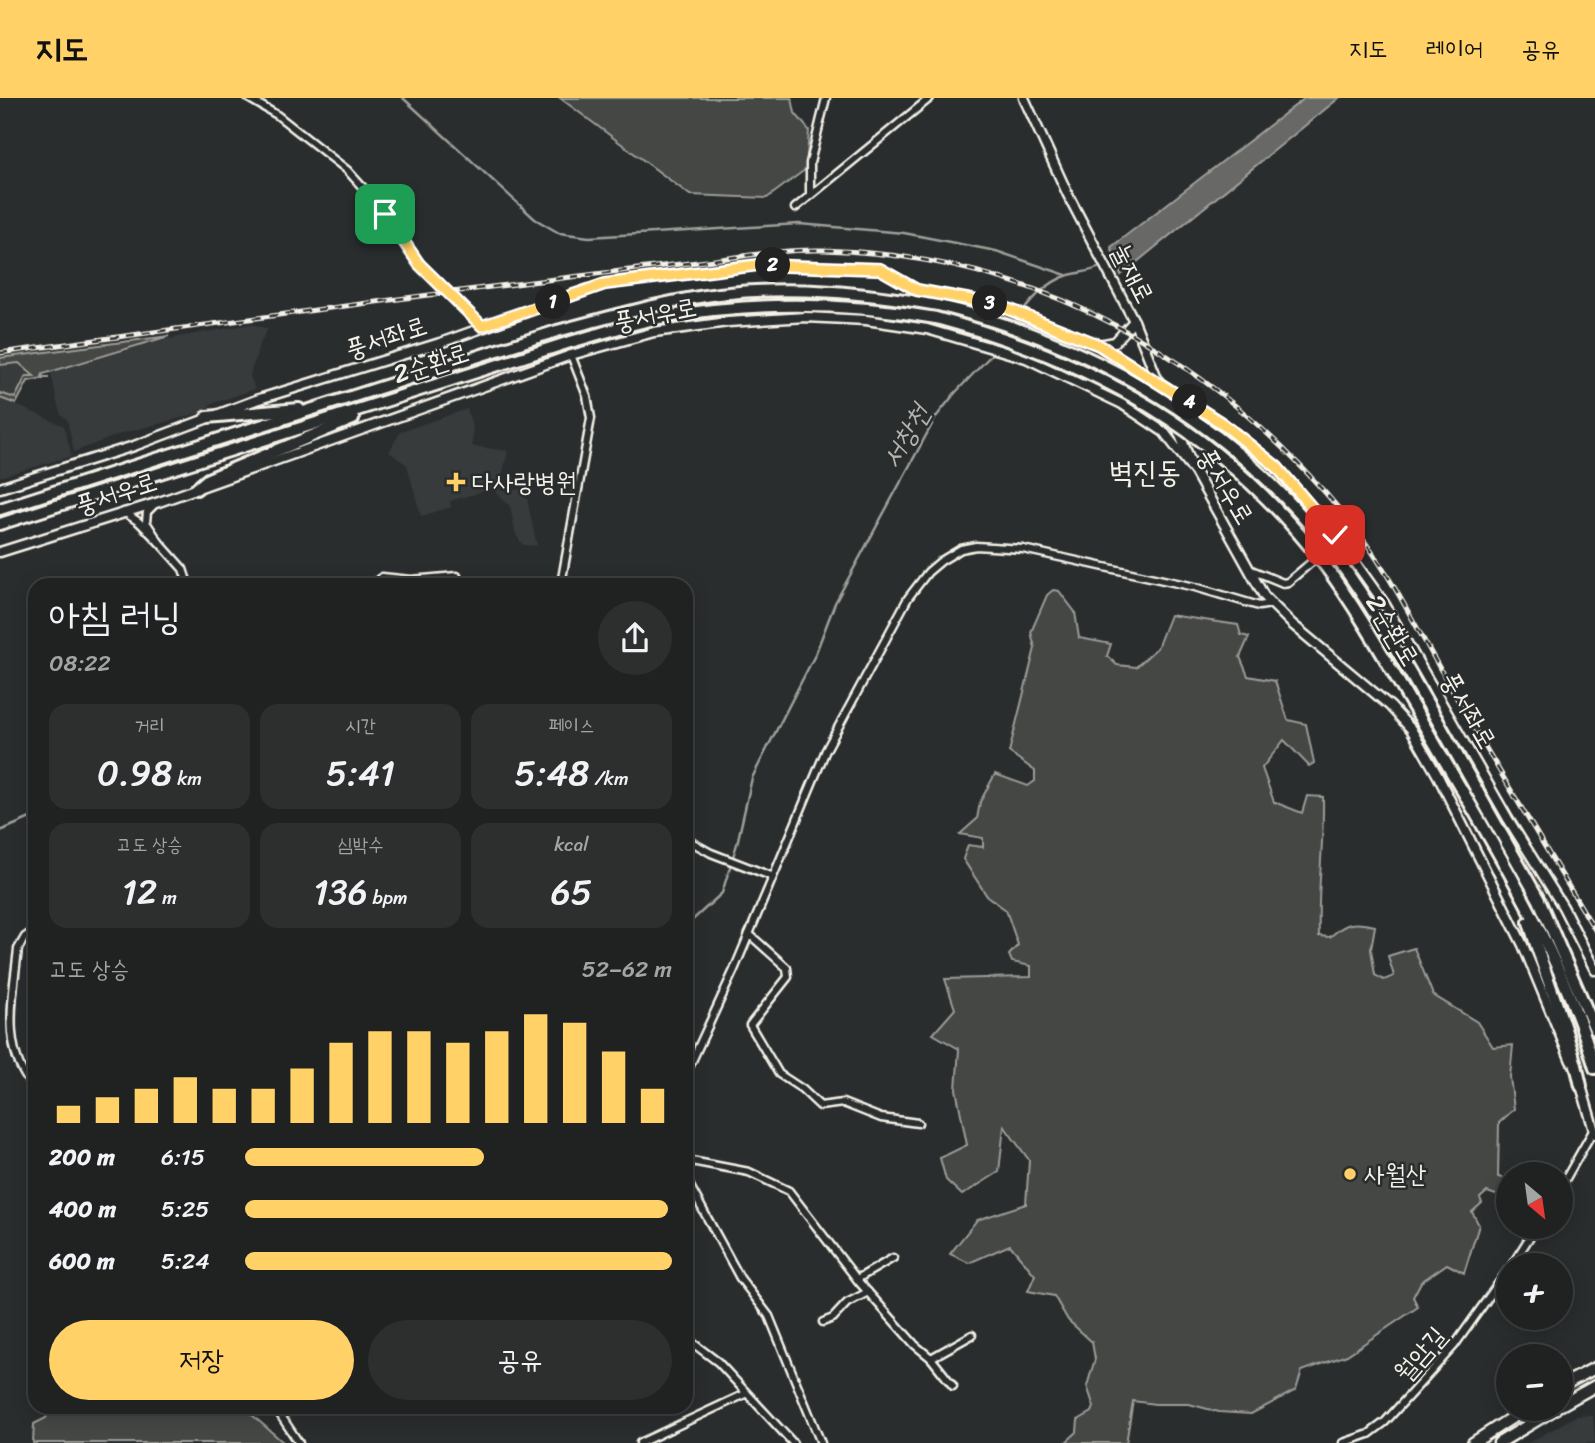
<!DOCTYPE html>
<html lang="ko">
<head>
<meta charset="utf-8">
<style>
	body { margin:0; font-family:Sriracha,"Poor Story",sans-serif; background:#2d2f2f; color:#f1f3f6; height:100vh; display:flex; flex-direction:column; font-size:26px; white-space:nowrap }
	* { box-sizing:border-box; margin:0 }
	p { font-size:23px; color:#a2a4a5 }
	.icon { flex:none; width:38px; height:38px; fill:none; stroke:currentColor; stroke-width:2; stroke-linecap:round; stroke-linejoin:round }
	.map { position:relative; flex:1; overflow:hidden }
	.drawer { position:absolute; left:28px; top:480px; width:665px; height:836px; display:flex; flex-direction:column; background:#202222; border-radius:21px; box-shadow:0 4px 18px #0003,0 0 0 2px #3d3f40 }
	.drawer>* { flex:none }
	.needle { width:46px; rotate:151deg }
	.tools { position:absolute; left:1496px; top:1064px; display:grid; gap:14px }
	.tools a { display:grid; place-items:center; width:77px; height:77px; border-radius:50%; background:#202222; box-shadow:0 4px 18px #0003,0 0 0 2px #3d3f40; font-size:35px }
	.pin { position:absolute; display:grid; place-items:center; width:60px; height:60px; color:#fff; margin:-30px; border-radius:14px; box-shadow:0 4px 10px #0006 }
	.km { position:absolute; width:35px; height:35px; margin:-18px; border-radius:50%; background:#222; color:#fff; font-size:19px; line-height:35px; text-align:center }
	.round { display:grid; place-items:center; flex:none; width:74px; height:74px; border-radius:37px; background:#2d2f2f }
	.overview { display:flex; align-items:center; justify-content:space-between; height:119px; padding:0 21px }
	h1 { font-size:38px; font-weight:600; line-height:52px }
	.metrics { display:grid; grid-template-columns:repeat(3,1fr); gap:10px; height:119px; padding:7px 21px }
	.metrics div { display:grid; align-content:center; border-radius:18px; background:#2d2f2f; text-align:center }
	.metrics b { font-size:35px; font-weight:600 }
	.metrics small { font-size:19px; font-weight:400 }
	.metrics p { font-size:19px }
	.chart { height:196px; padding:14px 21px }
	.chart p { display:flex; justify-content:space-between }
	.chart svg { width:100%; height:126px; margin-top:7px; stroke:#ffd166; stroke-width:6 }
	.action { display:flex; gap:14px; margin-top:auto; padding:14px 21px }
	.action a { flex:1; height:80px; border-radius:42px; background:#ffd166; color:#111; font-size:28px; font-weight:600; line-height:80px; text-align:center }
	.action a+a { background:#2d2f2f; color:#f1f3f6 }
	ul { padding:0 21px; list-style:none; font-size:23px }
	li { display:grid; grid-template-columns:112px 84px 1fr; align-items:center; height:52px }
	li i { height:18px; border-radius:9px; background:#ffd166 }
	header { display:flex; align-items:center; gap:42px; box-sizing:border-box; height:98px; padding:0 35px; background:#ffd166; color:#111 }
	header strong { font-size:33px }
	nav { display:flex; gap:38px; margin-inline-start:auto; font-size:24px }
	.map>svg:first-child { display:block }
	.built { fill:#373a3a }
	.green { fill:#444645; stroke:#9c9c96; stroke-width:2 }
	.water { fill:#676866; stroke:#9f9f9a; stroke-width:2 }
	.lines { fill:none; stroke-linecap:round; stroke-linejoin:round }
	.stream { stroke:#9f9f9a; stroke-width:2.5 }
	.minor-casing { stroke:#f4f1e8; stroke-width:11 }
	.tertiary-casing { stroke:#f4f1e8; stroke-width:13 }
	.primary-casing { stroke:#f4f1e8; stroke-width:15 }
	.trunk-casing { stroke:#f4f1e8; stroke-width:16 }
	.minor { stroke:#2a2d2e; stroke-width:6 }
	.tertiary { stroke:#2a2d2e; stroke-width:8 }
	.primary { stroke:#2a2d2e; stroke-width:10 }
	.trunk { stroke:#2a2d2e; stroke-width:10 }
	.rail-casing { stroke:#f4f1e8; stroke-width:5 }
	.rail { stroke:#2a2d2e; stroke-width:2.5; stroke-dasharray:8; stroke-linecap:butt }
	.trunk-bridge-casing { stroke:#f4f1e8; stroke-width:16; stroke-linecap:butt }
	.trunk-bridge { stroke:#2a2d2e; stroke-width:10 }
	.route-casing { stroke:#fff; stroke-width:14 }
	.route { stroke:#ffd166; stroke-width:9 }
	.poi-dot { fill:#ffd166; stroke:#2a2d2e; stroke-width:2.5 }
	.labels { text-anchor:middle; stroke-width:5; stroke-linejoin:round; paint-order:stroke }
	.street-label { font-size:26px; fill:#f4f1e8; stroke:#2a2d2e }
	.poi-label { font-size:26px; fill:#f4f1e8; stroke:#2a2d2e; text-anchor:start }
	.water-label { font-size:28px; font-style:italic; fill:#b5b3ae; stroke:#2a2d2e }
	.quarter-label { font-size:30px; fill:#f4f1e8; stroke:#2a2d2e }
</style>
</head>
<body>
<header>
<strong>지도</strong>
<nav><a>지도</a><a>레이어</a><a>공유</a></nav>
</header>
<div class="map">
<svg width="1595" height="1345" viewBox="0 0 1595 1345">
	<rect width="100%" height="100%" fill="#2a2d2e"/>
	<filter id="ink" filterUnits="userSpaceOnUse"><feTurbulence type="fractalNoise" baseFrequency=".0143" numOctaves="2"/><feDisplacementMap in="SourceGraphic" scale="14" xChannelSelector="R" yChannelSelector="G"/><feConvolveMatrix kernelMatrix="1 2 1 2 8 2 1 2 1" color-interpolation-filters="sRGB"/></filter>
	<g filter="url(#ink)">
		<g class="built">
			<polygon points="251,226 268,231 259,247 250,278 255,291 209,307 208,313 123,335 74,354 67,321 61,317 58,308 51,275 161,242"/>
			<polygon points="19,264 35,278 20,286 15,300 0,295 0,267"/>
			<polygon points="0,300 64,328 72,358 0,379"/>
			<polygon points="467,311 473,330 472,348 508,353 499,390 502,393 525,391 537,448 523,447 516,437 510,408 492,391 450,403 451,409 421,418 407,367 389,354 400,334"/>
			<polygon points="1593,1317 1595,1345 1528,1345 1576,1318"/>
		</g>
		<g class="green">
			<polygon points="560,0 792,0 795,15 809,32 806,71 767,100 690,97"/>
			<polygon points="169,238 43,276 42,279 49,279 28,283 16,306 0,300 0,295 15,300 26,278 34,278 19,265 0,267 0,260"/>
			<path d="M 1053,492 L 1059,493 L 1075,514 L 1079,540 L 1111,546 L 1107,558 L 1117,567 L 1136,569 L 1157,550 L 1170,517 L 1238,527 L 1241,537 L 1249,539 L 1240,559 L 1248,578 L 1275,583 L 1288,622 L 1306,626 L 1314,665 L 1309,668 L 1284,642 L 1262,670 L 1274,704 L 1302,715 L 1307,698 L 1323,699 C 1324,746 1317,791 1319,838 L 1330,839 C 1346,824 1354,823 1375,828 L 1371,851 L 1375,877 L 1384,882 L 1394,878 L 1388,858 L 1414,850 L 1433,897 L 1477,924 L 1493,949 L 1513,947 L 1510,979 L 1514,1011 L 1499,1025 L 1498,1079 L 1508,1081 L 1502,1099 L 1487,1094 L 1480,1100 L 1482,1105 L 1472,1114 L 1479,1127 L 1464,1175 L 1447,1166 L 1421,1184 L 1413,1199 L 1418,1209 L 1347,1257 L 1302,1273 L 1296,1292 L 1251,1316 L 1219,1314 L 1189,1306 L 1155,1306 L 1133,1303 L 1126,1345 L 1065,1345 L 1077,1334 L 1078,1322 L 1092,1314 L 1094,1309 L 1087,1288 L 1095,1261 L 1092,1244 L 1068,1222 L 1054,1198 L 1028,1193 L 1035,1177 L 1010,1147 L 969,1165 L 950,1156 L 977,1122 L 1026,1106 L 1029,1062 L 1004,1028 L 999,1074 L 962,1097 L 946,1082 L 940,1060 L 967,1047 L 956,991 L 959,951 L 933,936 L 955,911 L 945,881 L 1031,879 L 1031,868 L 1012,864 L 1009,857 L 1018,847 L 1006,812 L 987,798 L 963,761 L 968,747 L 983,749 L 983,740 L 960,736 L 977,721 L 980,704 L 995,676 L 1028,688 L 1035,683 L 1035,673 L 1009,654 L 1035,550 L 1031,534 L 1047,497 Z"/>
			<polygon points="52,1309 243,1309 284,1345 33,1345 34,1326 46,1320"/>
		</g>
		<polygon class="water" points="1305,0 1339,0 1121,177 1111,149"/>
		<g class="lines">
			<g class="stream">
				<polyline points="403,0 535,121 559,135 589,139 799,126 904,135 996,153 1066,177"/>
				<path d="M 1014,225 C 1028,206 1045,184 1069,177 C 1081,174 1091,174 1102,168"/>
				<polyline points="0,733 35,718"/>
				<polyline points="686,828 722,795 737,746 752,680 815,557 835,505 936,319 955,295 994,254"/>
			</g>
			<g class="minor-casing">
				<g id="minor">
					<polyline points="248,0 277,17 347,72 375,103 420,166 482,228"/>
					<polyline points="810,97 810,65 826,0"/>
					<polyline points="795,110 930,0"/>
					<polyline points="124,414 139,424 159,444 146,424 147,414 153,408"/>
					<polyline points="159,444 183,471 188,486"/>
					<polyline points="1249,471 1283,485 1288,484 1339,441"/>
					<polyline points="375,486 382,479 411,482 457,478 460,486"/>
					<polyline points="561,486 591,320 587,298 571,257"/>
					<polyline points="686,741 711,755 771,778"/>
					<path d="M 35,832 L 25,839 L 18,851 C 13,899 0,953 35,991"/>
					<polyline points="749,836 787,870 788,879 750,927 779,976 802,991 820,1008 843,1005 881,1020 918,1025"/>
					<polyline points="686,976 734,872 826,652 908,500 928,474 941,463 961,451 976,448 1023,451 1195,489 1259,508 1271,506"/>
					<polyline points="686,1062 749,1074 789,1093 859,1184 915,1247 931,1260 953,1288"/>
					<polyline points="686,1081 740,1180 769,1218 821,1345"/>
					<polyline points="1561,1089 1594,1031"/>
					<polyline points="1512,1167 1536,1129"/>
					<polyline points="857,1181 893,1160"/>
					<polyline points="823,1224 833,1220 847,1205 868,1194"/>
					<polyline points="686,1240 718,1264 793,1345"/>
					<polyline points="931,1260 972,1237"/>
					<polyline points="275,1309 299,1345"/>
					<polyline points="640,1345 745,1296"/>
					<polyline points="1343,1345 1369,1336 1385,1324 1454,1248 1508,1172"/>
				</g>
			</g>
			<g class="tertiary-casing">
				<g id="tertiary">
					<polyline points="1024,0 1068,97 1134,223 1190,362"/>
					<polyline points="1099,247 1115,244 1134,223"/>
					<polyline points="1088,286 1100,287 1119,268 1113,256"/>
					<polyline points="0,390 134,348 256,302 440,245 605,186 758,167 880,171 917,192 998,207 1099,247 1223,326 1277,369 1342,446 1384,505 1508,721 1563,809 1595,872"/>
					<polyline points="0,454 159,404 571,257 654,234 728,224 806,219 866,222 927,231 1026,260 1122,306 1164,334 1195,374 1264,498 1292,526 1390,608 1411,631 1438,678 1523,847 1571,963"/>
					<polyline points="1580,984 1595,1036"/>
				</g>
			</g>
			<g class="primary-casing">
				<g id="primary">
					<polyline points="1561,1288 1595,1270"/>
					<polyline points="1561,1307 1595,1288"/>
					<polyline points="1473,1345 1525,1311"/>
					<polyline points="1499,1345 1555,1311"/>
				</g>
			</g>
			<g class="trunk-casing">
				<g id="trunk">
					<polyline points="207,319 299,311"/>
					<polyline points="196,391 208,381 353,321"/>
					<path d="M 0,411 L 557,233 C 611,219 664,203 719,196 C 793,187 865,195 938,207"/>
					<path d="M 0,426 L 567,245 C 597,237 628,226 659,220 C 752,203 843,204 936,220"/>
					<polyline points="1436,620 1539,802 1595,931"/>
					<path d="M 1424,627 C 1487,737 1559,847 1595,970"/>
					<path d="M 1529,824 C 1545,879 1569,932 1581,988"/>
				</g>
			</g>
			<use href="#minor" class="minor"/>
			<use href="#tertiary" class="tertiary"/>
			<use href="#primary" class="primary"/>
			<use href="#trunk" class="trunk"/>
			<g class="rail-casing">
				<path id="rail" d="M 0,255 C 172,232 344,207 516,186 C 577,178 637,171 698,164 C 738,159 782,151 823,152 C 1037,158 1211,256 1346,419 C 1387,468 1415,528 1447,583 C 1495,667 1545,749 1595,832"/>
			</g>
			<use href="#rail" class="rail"/>
			<g class="trunk-bridge-casing">
				<g id="trunk-bridge">
					<path d="M 938,207 C 1099,248 1237,327 1338,462 C 1375,512 1405,567 1436,620"/>
					<path d="M 936,220 C 1096,263 1224,335 1326,469 C 1363,519 1392,574 1424,627"/>
				</g>
			</g>
			<use href="#trunk-bridge" class="trunk-bridge"/>
		</g>
	</g>
	<g class="lines" filter="url(#ink)">
		<g class="route-casing">
			<polyline id="route" points="385,116 419,166 482,228 605,186 758,167 880,171 917,192 998,207 1099,247 1223,326 1277,369 1335,437"/>
		</g>
		<use href="#route" class="route"/>
	</g>
	<g class="poi-dot">
		<path d="M452.5 373.5h7v7h7v7h-7v7h-7v-7h-7v-7h7z"/>
		<circle cx="1350" cy="1076" r="7"/>
	</g>
	<g class="labels">
		<g class="street-label">
			<text transform="translate(1133 175) rotate(63)" y="9">눌재로</text>
			<text transform="translate(655 216) rotate(-11)" y="9">풍서우로</text>
			<text transform="translate(386 239) rotate(-18)" y="9">풍서좌로</text>
			<text transform="translate(431 265) rotate(-18)" y="9">2순환로</text>
			<text transform="translate(1226 388) rotate(59)" y="9">풍서우로</text>
			<text transform="translate(116 395) rotate(-18)" y="9">풍서우로</text>
			<text transform="translate(1393 532) rotate(59)" y="9">2순환로</text>
			<text transform="translate(1469 612) rotate(60)" y="9">풍서좌로</text>
			<text transform="translate(1420 1256) rotate(-49)" y="9">월암길</text>
		</g>
		<g class="poi-label">
			<text x="472" y="393">다사랑병원</text>
			<text x="1364" y="1085">사월산</text>
		</g>
		<g class="water-label">
			<text transform="translate(905 338) rotate(-60)" y="10">서창천</text>
		</g>
		<g class="quarter-label">
			<text x="1145" y="384">벽진동</text>
		</g>
	</g>
</svg>
<div class="tools">
<a><svg class="needle" viewBox="-14 -14 28 28"><path d="M0-13l5 13h-10z" fill="#e53935"/><path d="M0 13l5-13h-10z" fill="#a2a4a5"/></svg></a>
<a>+</a>
<a>−</a>
</div>
<div class="pin" style="left:385px;top:116px;background:#1e9e55"><svg class="icon" aria-label="arrive" viewBox="0 0 24 24"><path d="M6 21V4h12l-3 4 3 4H6"/></svg></div>
<div class="pin" style="left:1335px;top:437px;background:#d93025"><svg class="icon" aria-label="check" viewBox="0 0 24 24"><path d="M5 12l5 5 9-10"/></svg></div>
<b class="km" style="left:553px;top:204px">1</b>
<b class="km" style="left:773px;top:167px">2</b>
<b class="km" style="left:990px;top:205px">3</b>
<b class="km" style="left:1190px;top:304px">4</b>
<section class="drawer">
<div class="overview"><div><h1>아침 러닝</h1><p>08:22</p></div><a class="round"><svg class="icon" aria-label="share" viewBox="0 0 24 24"><path d="M12 15V3M7 8l5-5 5 5M5 13v7h14v-7"/></svg></a></div>
<div class="metrics">
<div><p>거리</p><b>0.98<small> km</small></b></div>
<div><p>시간</p><b>5:41</b></div>
<div><p>페이스</p><b>5:48<small> /km</small></b></div>
</div>
<div class="metrics">
<div><p>고도 상승</p><b>12<small> m</small></b></div>
<div><p>심박수</p><b>136<small> bpm</small></b></div>
<div><p>kcal</p><b>65</b></div>
</div>
<div class="chart"><p><span>고도 상승</span>52–62 m</p>
<svg viewBox="0 0 160 44" preserveAspectRatio="none"><path d="M5 44V38M15 44V35M25 44V32M35 44V28M45 44V32M55 44V32M65 44V25M75 44V16M85 44V12M95 44V12M105 44V16M115 44V12M125 44V6M135 44V9M145 44V19M155 44V32"/></svg>
</div>
<ul>
<li><b>200 m</b>6:15<i style="width:56%"></i></li>
<li><b>400 m</b>5:25<i style="width:99%"></i></li>
<li><b>600 m</b>5:24<i style="width:100%"></i></li>
</ul>
<div class="action"><a>저장</a><a>공유</a></div>
</section>
</div>
</body>
</html>
